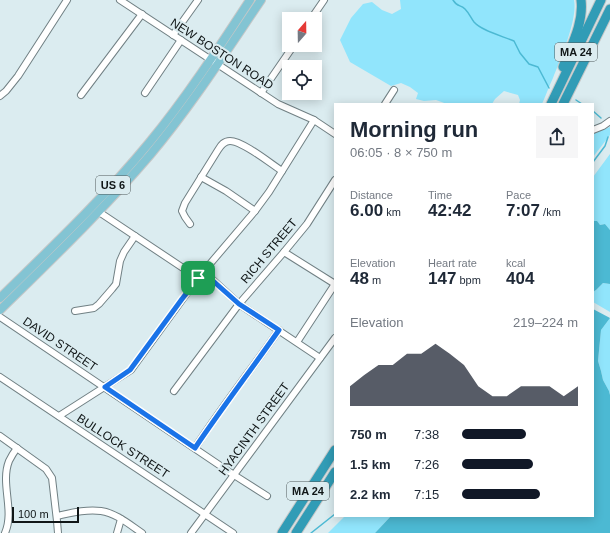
<!DOCTYPE html>
<html lang="en">
<head>
<meta charset="utf-8">
<style>
	body { margin:0; font-family:Helvetica,sans-serif; background:#f6f6f7; color:#1f2937; height:100vh; display:flex; flex-direction:column; font-size:15px; white-space:nowrap }
	* { box-sizing:border-box; margin:0 }
	p { font-size:13px; color:#747a83 }
	.icon { flex:none; width:22px; height:22px; fill:none; stroke:currentColor; stroke-width:2; stroke-linecap:round; stroke-linejoin:round }
	.map { position:relative; flex:1; overflow:hidden }
	.details { position:absolute; left:334px; top:103px; width:260px; height:414px; display:flex; flex-direction:column; background:#fff; border-radius:0px; box-shadow:0 2px 10px #0003 }
	.details>* { flex:none }
	.needle { width:26px; rotate:20deg }
	.controls { position:absolute; left:282px; top:12px; display:grid; gap:8px }
	.controls a { display:grid; place-items:center; width:40px; height:40px; border-radius:0px; background:#fff; box-shadow:0 2px 10px #0003; font-size:20px }
	.scale { position:absolute; left:12px; bottom:10px; width:67px; box-sizing:border-box; padding-left:4px; border:2px solid #101617; border-top:0; font-size:11px; line-height:14px; white-space:nowrap; color:#101617; -webkit-text-stroke:3px #dbecf0; paint-order:stroke }
	.pin { position:absolute; display:grid; place-items:center; width:34px; height:34px; color:#fff; margin:-17px; border-radius:8px; box-shadow:0 2px 6px #0006 }
	.round { display:grid; place-items:center; flex:none; width:42px; height:42px; border-radius:0px; background:#f6f6f7 }
	.head { display:flex; align-items:center; justify-content:space-between; height:68px; padding:0 16px }
	h1 { font-size:22px; font-weight:800; line-height:30px }
	.stats { display:grid; grid-template-columns:repeat(3,1fr); gap:6px; height:68px; padding:4px 16px }
	.stats div { display:grid; align-content:center }
	.stats b { font-size:17px; font-weight:800 }
	.stats small { font-size:11px; font-weight:400 }
	.stats p { font-size:11px }
	.chart { height:112px; padding:8px 16px }
	.chart p { display:flex; justify-content:space-between }
	.chart svg { width:100%; height:72px; margin-top:4px; fill:#111827; opacity:.7 }
	ul { padding:0 16px; list-style:none; font-size:13px }
	li { display:grid; grid-template-columns:64px 48px 1fr; align-items:center; height:30px }
	li i { height:10px; border-radius:5px; background:#111827 }
	.map>svg:first-child { display:block }
	.green { fill:#91e5fc }
	.water { fill:#4cb9d3 }
	.lines { fill:none; stroke-linecap:round; stroke-linejoin:round }
	.stream { stroke:#4cb9d3; stroke-width:1.5 }
	.minor-casing { stroke:#718084; stroke-width:8 }
	.major-casing { stroke:#c6c7c7; stroke-width:10 }
	.highway-casing { stroke:#c6c7c7; stroke-width:11 }
	.minor { stroke:#fff; stroke-width:6 }
	.major { stroke:#83c4d3; stroke-width:8 }
	.highway { stroke:#319cb6; stroke-width:9 }
	.route-casing { stroke:#fff; stroke-width:8 }
	.route { stroke:#1a73e8; stroke-width:5 }
	.labels { text-anchor:middle; stroke-width:4; stroke-linejoin:round; paint-order:stroke }
	.shield { fill:#dbecf0; stroke:#4d5658; stroke-width:1 }
	.shield-label { font-size:11px; font-weight:bold; fill:#101617 }
	.street-label { font-size:12px; fill:#101617; stroke:#dbecf0 }
</style>
</head>
<body>
<div class="map">
<svg width="610" height="533" viewBox="0 0 610 533">
	<rect width="100%" height="100%" fill="#dbecf0"/>
	<g class="green">
		<path d="M 400,0 L 574,0 C 578,19 560,60 553,78 C 549,86 546,95 542,104 L 519,104 L 520,100 L 518,95 L 504,91 L 495,99 L 492,104 L 447,104 L 436,100 L 424,101 L 416,99 L 418,93 L 410,87 L 401,83 L 391,86 L 350,62 L 340,40 L 351,18 L 363,4 L 372,2 L 382,10 L 392,14 L 401,9 Z"/>
		<polygon points="610,127 610,135 593,157 593,134"/>
		<polygon points="610,154 610,230 605,224 600,225 593,221 593,177"/>
		<polygon points="603,283 610,284 610,312 593,302 593,292 596,290"/>
		<polygon points="610,318 610,395 609,391 603,380 601,371 598,361 601,330"/>
		<polygon points="345,516 391,516 375,533 328,533"/>
	</g>
	<g class="water">
		<polygon points="593,221 597,221 600,225 605,224 610,230 610,284 603,283 596,290 593,292"/>
		<polygon points="593,309 610,318 601,330 598,361 601,371 603,380 609,391 610,395 610,533 375,533 391,516 593,516"/>
	</g>
	<g class="lines">
		<g class="stream">
			<path d="M 453,0 C 458,8 460,4 465,9 C 469,13 471,18 474,22 C 482,31 502,36 514,41 L 520,53 L 529,64 L 538,67 L 549,88"/>
			<polyline points="576,100 582,104"/>
			<polyline points="593,111 601,118"/>
			<polyline points="593,162 605,146 608,137"/>
			<polyline points="311,533 335,514"/>
		</g>
		<g class="minor-casing">
			<g id="minor">
				<polyline points="120,0 278,104 314,120 335,134"/>
				<polyline points="311,19 324,0"/>
				<polyline points="173,35 198,0"/>
				<polyline points="145,93 181,40"/>
				<polyline points="261,93 294,45"/>
				<polyline points="81,95 142,14"/>
				<polyline points="0,96 6,91 18,76 67,0"/>
				<polyline points="385,104 394,90"/>
				<polyline points="593,130 603,126 610,121"/>
				<polyline points="201,177 226,191 255,211"/>
				<polyline points="99,212 198,278"/>
				<path d="M 190,224 L 185,217 L 182,211 L 185,203 L 218,150 C 221,145 224,141 230,141 C 243,141 271,164 282,171"/>
				<polyline points="284,252 335,284"/>
				<polyline points="203,271 239,304 320,358"/>
				<polyline points="75,311 94,308 99,304 112,289 116,284 120,261 124,252 135,236"/>
				<polyline points="0,317 234,475 267,496"/>
				<polyline points="297,342 335,284"/>
				<polyline points="0,377 233,533"/>
				<polyline points="174,391 239,304 284,252 307,224 335,180"/>
				<polyline points="59,416 131,370 198,278 255,211 269,192 314,120"/>
				<polyline points="0,436 46,469 52,478 57,521 58,533"/>
				<path d="M 195,448 C 221,408 251,370 279,330"/>
				<path d="M 57,516 C 71,513 86,509 101,511 C 116,513 130,525 142,533"/>
				<path d="M 5,533 C 15,510 0,484 9,461 C 11,457 14,452 17,448"/>
				<polyline points="117,533 121,519"/>
				<polyline points="191,533 335,338"/>
			</g>
		</g>
		<g class="major-casing">
			<g id="major">
				<path d="M 0,298 C 51,248 103,199 149,143 C 186,98 218,49 250,0"/>
				<path d="M 0,310 C 51,260 103,210 150,155 C 191,106 225,53 261,0"/>
			</g>
		</g>
		<g class="highway-casing">
			<g id="highway">
				<path d="M 563,67 C 571,46 584,23 581,0"/>
				<polyline points="551,104 601,0"/>
				<polyline points="563,104 610,9"/>
				<polyline points="282,533 335,450"/>
				<polyline points="296,533 335,472"/>
			</g>
		</g>
		<use href="#minor" class="minor"/>
		<use href="#major" class="major"/>
		<use href="#highway" class="highway"/>
	</g>
	<g class="lines">
		<g class="route-casing">
			<path id="route" d="M 203,272 L 239,304 L 279,330 C 251,370 222,408 195,448 L 105,387 L 130,370 L 182,299 Z"/>
		</g>
		<use href="#route" class="route"/>
	</g>
	<g class="labels">
		<g class="shield">
			<rect x="555" y="43" width="42" height="18" rx="3"/>
			<rect x="96" y="176" width="34" height="18" rx="3"/>
			<rect x="287" y="482" width="42" height="18" rx="3"/>
		</g>
		<g class="shield-label">
			<text x="576" y="56">MA 24</text>
			<text x="113" y="189">US 6</text>
			<text x="308" y="495">MA 24</text>
		</g>
		<g class="street-label">
			<text transform="translate(222 54) rotate(33)" y="4">NEW BOSTON ROAD</text>
			<text transform="translate(269 251) rotate(-50)" y="4">RICH STREET</text>
			<text transform="translate(60 344) rotate(34)" y="4">DAVID STREET</text>
			<text transform="translate(254 429) rotate(-54)" y="4">HYACINTH STREET</text>
			<text transform="translate(123 446) rotate(33)" y="4">BULLOCK STREET</text>
		</g>
	</g>
</svg>
<div class="controls">
<a><svg class="needle" viewBox="-14 -14 28 28"><path d="M0-13l5 13h-10z" fill="#e53935"/><path d="M0 13l5-13h-10z" fill="#747a83"/></svg></a>
<a><svg class="icon" aria-label="locate" viewBox="0 0 24 24"><circle cx="12" cy="12" r="6"/><path d="M12 2v4M12 18v4M2 12h4M18 12h4"/></svg></a>
</div>
<div class="scale">100 m</div>
<div class="pin" style="left:198px;top:278px;background:#1e9e55"><svg class="icon" aria-label="arrive" viewBox="0 0 24 24"><path d="M6 21V4h12l-3 4 3 4H6"/></svg></div>
<section class="details">
<div class="head"><div><h1>Morning run</h1><p>06:05 · 8 × 750 m</p></div><a class="round"><svg class="icon" aria-label="share" viewBox="0 0 24 24"><path d="M12 15V3M7 8l5-5 5 5M5 13v7h14v-7"/></svg></a></div>
<div class="stats">
<div><p>Distance</p><b>6.00<small> km</small></b></div>
<div><p>Time</p><b>42:42</b></div>
<div><p>Pace</p><b>7:07<small> /km</small></b></div>
</div>
<div class="stats">
<div><p>Elevation</p><b>48<small> m</small></b></div>
<div><p>Heart rate</p><b>147<small> bpm</small></b></div>
<div><p>kcal</p><b>404</b></div>
</div>
<div class="chart"><p><span>Elevation</span>219–224 m</p>
<svg viewBox="0 0 160 44" preserveAspectRatio="none"><path d="M0 44V32L10 25L20 19L30 19L40 12L50 12L60 6L70 12L80 19L90 32L100 38L110 38L120 32L130 32L140 32L150 38L160 32V44z"/></svg>
</div>
<ul>
<li><b>750 m</b>7:38<i style="width:55%"></i></li>
<li><b>1.5 km</b>7:26<i style="width:61%"></i></li>
<li><b>2.2 km</b>7:15<i style="width:67%"></i></li>
</ul>
</section>
</div>
</body>
</html>
